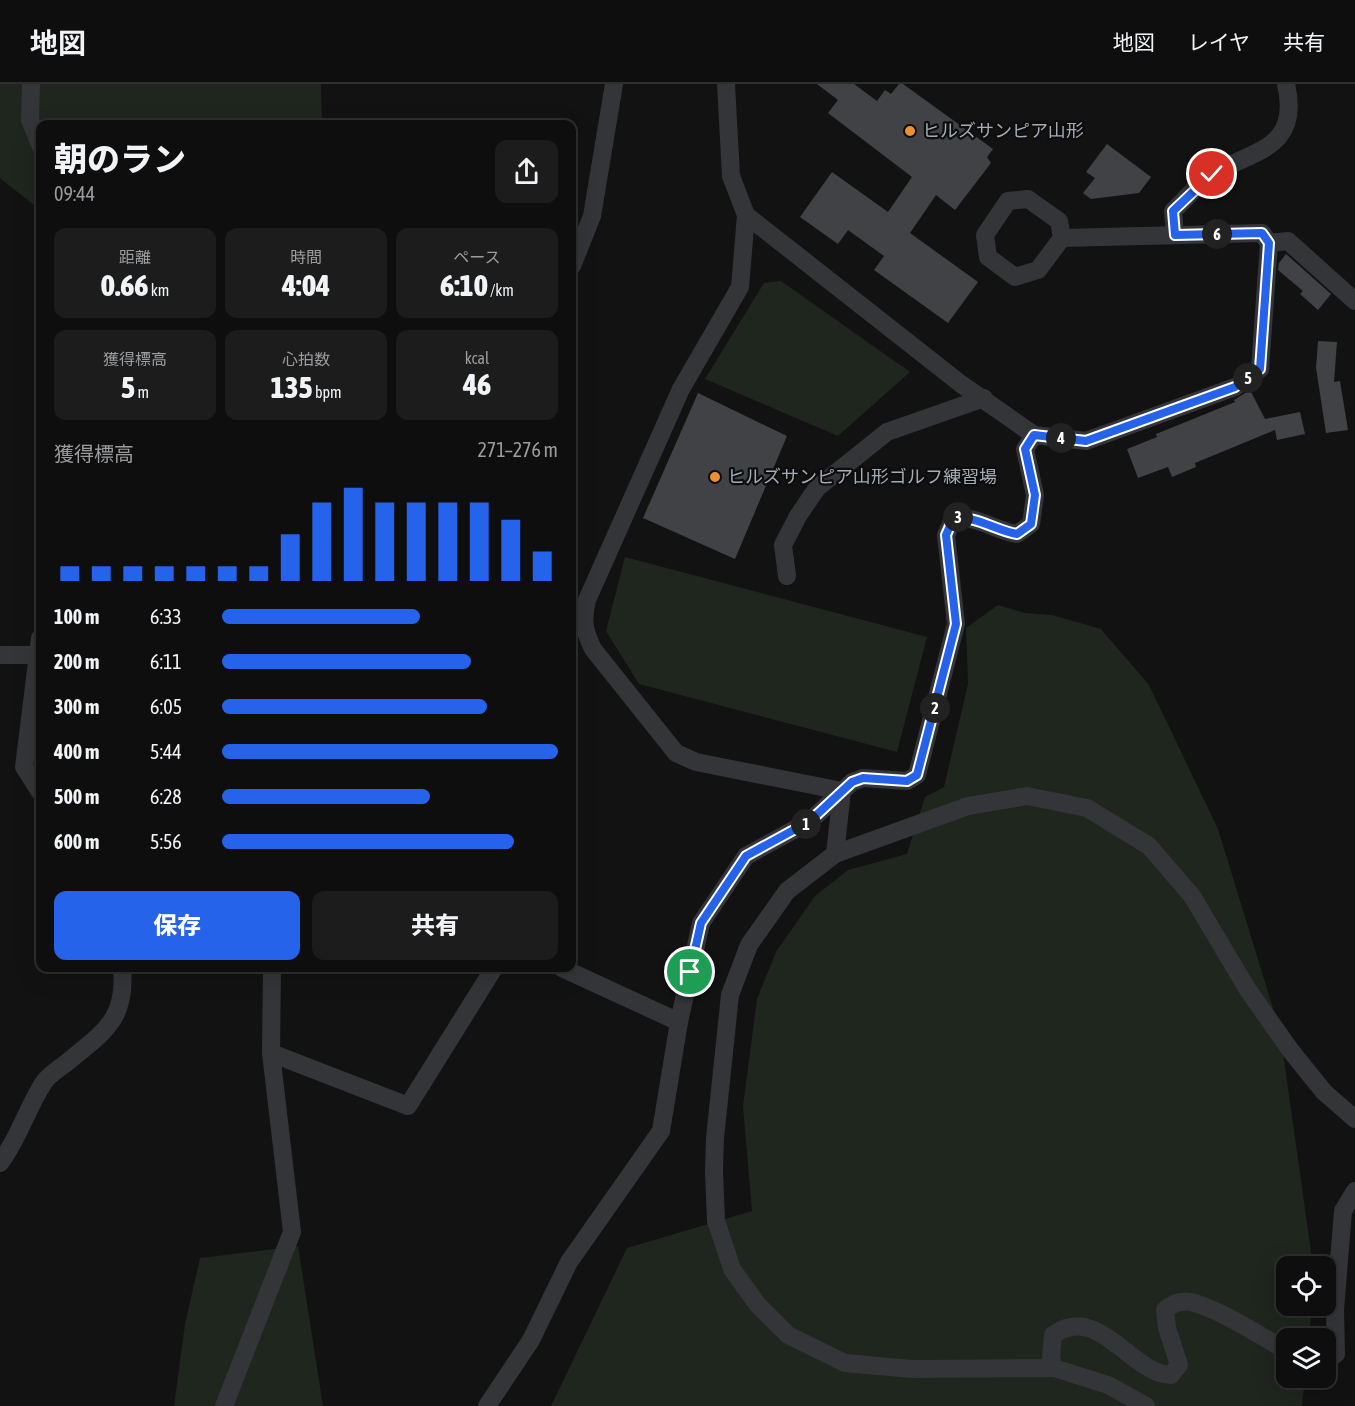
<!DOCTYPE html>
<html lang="ja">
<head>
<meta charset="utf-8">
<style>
	body { margin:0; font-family:"Asap Condensed","Noto Sans JP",sans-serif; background:#1c1c1c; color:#f1f3f6; height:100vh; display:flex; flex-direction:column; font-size:22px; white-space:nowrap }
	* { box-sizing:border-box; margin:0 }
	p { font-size:20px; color:#9b9c9e }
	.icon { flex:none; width:33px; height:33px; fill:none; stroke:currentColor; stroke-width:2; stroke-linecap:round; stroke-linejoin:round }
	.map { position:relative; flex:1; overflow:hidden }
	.drawer { position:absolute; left:36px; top:36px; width:540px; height:852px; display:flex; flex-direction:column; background:#0e0e0e; border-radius:12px; box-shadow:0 6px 24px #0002,0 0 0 2px #2e2e2e }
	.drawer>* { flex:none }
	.fabs { position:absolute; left:1276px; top:1172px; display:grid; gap:12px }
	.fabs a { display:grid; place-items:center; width:60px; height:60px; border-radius:12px; background:#0e0e0e; box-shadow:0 6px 24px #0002,0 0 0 2px #2e2e2e; font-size:30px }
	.pin { position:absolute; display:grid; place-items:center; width:51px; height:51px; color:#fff; margin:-26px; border:3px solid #fff; border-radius:50%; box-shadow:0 2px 6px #0007 }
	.km { position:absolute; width:30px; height:30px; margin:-15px; border-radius:50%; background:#222; color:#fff; font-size:16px; line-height:30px; text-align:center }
	.round { display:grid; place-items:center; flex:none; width:63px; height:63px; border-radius:12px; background:#1c1c1c }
	.summary { display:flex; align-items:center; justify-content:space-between; height:102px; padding:0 18px }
	h1 { font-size:33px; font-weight:800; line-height:45px }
	.figures { display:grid; grid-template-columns:repeat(3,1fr); gap:9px; height:102px; padding:6px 18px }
	.figures div { display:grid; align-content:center; border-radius:12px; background:#1c1c1c; text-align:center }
	.figures b { font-size:30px; font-weight:800 }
	.figures small { font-size:16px; font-weight:400 }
	.figures p { font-size:16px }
	.chart { height:168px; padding:12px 18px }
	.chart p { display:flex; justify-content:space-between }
	.chart svg { width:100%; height:108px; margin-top:6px; stroke:#2563eb; stroke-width:6 }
	.action { display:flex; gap:12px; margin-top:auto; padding:12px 18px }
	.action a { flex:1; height:69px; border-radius:12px; background:#2563eb; color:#fff; font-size:24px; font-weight:800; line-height:69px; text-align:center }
	.action a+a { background:#1c1c1c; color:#f1f3f6 }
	ul { padding:0 18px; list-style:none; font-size:20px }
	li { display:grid; grid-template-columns:96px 72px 1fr; align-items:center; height:45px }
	li i { height:15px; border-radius:8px; background:#2563eb }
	header { display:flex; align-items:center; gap:36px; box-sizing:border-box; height:84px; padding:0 30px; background:#0e0e0e; border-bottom:2px solid #2e2e2e }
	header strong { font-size:28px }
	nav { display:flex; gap:33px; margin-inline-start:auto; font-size:21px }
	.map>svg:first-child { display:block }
	.green { fill:#1e261e }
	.building { fill:#414246 }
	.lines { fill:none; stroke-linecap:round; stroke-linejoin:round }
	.minor { stroke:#333538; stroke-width:18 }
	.route-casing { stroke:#fff; stroke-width:12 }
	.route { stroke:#2563eb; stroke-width:8 }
	.poi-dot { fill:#ed9030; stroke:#0d0d0e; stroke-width:2 }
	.labels { text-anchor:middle; stroke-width:4.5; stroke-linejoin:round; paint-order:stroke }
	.poi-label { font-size:18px; fill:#a3abb4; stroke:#0d0d0e; text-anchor:start }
</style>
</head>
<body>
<header>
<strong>地図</strong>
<nav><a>地図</a><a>レイヤ</a><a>共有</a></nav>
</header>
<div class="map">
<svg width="1355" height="1322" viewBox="0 0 1355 1322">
	<rect width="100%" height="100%" fill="#121213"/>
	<g class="green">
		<polygon points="0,0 321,0 322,40 40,40 40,126 0,94"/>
		<polygon points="781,197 910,288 838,352 705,295 764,199"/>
		<polygon points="625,473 927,553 897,668 639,600 606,547"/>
		<polygon points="998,521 1025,529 1052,531 1101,545 1149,601 1218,745 1280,947 1313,1182 1287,1182 1287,1221 1312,1221 1309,1254 1287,1254 1287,1293 1305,1293 1302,1322 551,1322 627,1164 752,1127 743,1022 757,915 776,868 815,812 848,786 907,770 925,713 944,703 968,600 966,544"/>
		<polygon points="298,1162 323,1322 174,1322 185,1240 200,1174"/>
	</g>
	<g class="building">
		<polygon points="817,0 854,0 877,17 885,6 891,10 899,0 903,0 993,65 987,73 991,79 955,126 936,111 910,149 978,198 948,239 874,186 884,172 848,146 838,160 800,133 832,88 888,128 912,93 828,29 838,16"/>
		<polygon points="1107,60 1151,93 1139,109 1091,115 1083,109 1095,94 1086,88"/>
		<polygon points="1286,170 1331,210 1318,226 1300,210 1303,207 1278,186 1279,179"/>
		<polygon points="1318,257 1337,258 1334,298 1340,297 1348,346 1326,349 1316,284"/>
		<polygon points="1250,306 1265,335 1300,328 1305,350 1277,356 1275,346 1195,379 1196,383 1172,393 1168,383 1138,394 1127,365 1157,353 1156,350 1235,318 1234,316"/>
		<polygon points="698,309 787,352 735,475 643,434"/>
	</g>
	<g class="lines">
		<g class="minor">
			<polyline points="31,0 30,36 40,61"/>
			<path d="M 726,0 L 731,92 L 746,131 L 740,203 L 681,305 L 587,516 C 582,536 584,547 593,565 L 676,669 L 696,678 L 842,707"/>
			<polygon points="1028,115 1059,137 1062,154 1038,186 1015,193 988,173 985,151 1008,117"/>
			<polyline points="746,131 961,300 1034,351 1086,357 1235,303 1260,285 1269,159 1262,149 1062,154"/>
			<path d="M 1175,151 L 1173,127 C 1186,115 1199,98 1214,89 C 1255,66 1301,64 1286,0"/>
			<polyline points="1269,159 1288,157 1355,217"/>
			<polyline points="572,182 592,132 614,0"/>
			<polyline points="787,492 783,461 798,432 817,404 887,348 984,314"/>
			<polyline points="40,554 24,683 40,708"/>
			<polyline points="0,571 36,571"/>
			<polyline points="835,770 842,707"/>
			<polyline points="562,884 679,938"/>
			<polyline points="271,969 408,1022 494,884"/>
			<path d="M 0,1079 C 19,1054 27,1024 44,998 C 49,991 58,985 65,980 C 102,949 127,937 122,884"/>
			<polyline points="1326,1277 1336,1270 1335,1226 1343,1127 1355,1107"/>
			<path d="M 1054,1284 L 1051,1274 L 1053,1251 C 1098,1218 1131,1290 1171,1291 L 1179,1281 L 1167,1244 L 1165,1226 C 1173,1219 1181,1216 1191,1218 C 1217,1224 1263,1253 1287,1267"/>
			<polyline points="224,1322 292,1148 271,969 272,884"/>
			<path d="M 487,1322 L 531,1256 L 569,1178 L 661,1047 L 679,938 L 701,839 L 746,772 L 810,737 L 852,698 L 863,694 L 907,697 L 917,691 L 956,540 L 946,451 L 953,435 C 974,430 996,447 1017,450 L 1031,440 L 1035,411 L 1025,365 L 1034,351"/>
			<polyline points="1146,1322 1108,1301 1054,1284 912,1285 845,1279 788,1251 757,1220 732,1185 716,1137 714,1087 715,1054 730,911 749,861 787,807 835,770 968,722 1027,712 1087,724 1149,762 1192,812 1248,906 1291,967 1324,1008 1355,1035"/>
		</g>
	</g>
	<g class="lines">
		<g class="route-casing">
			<path id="route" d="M 690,888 L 701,839 L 746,772 L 810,737 L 852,698 L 863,694 L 907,697 L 917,691 L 956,540 L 946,451 L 953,435 C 974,430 996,447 1017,450 L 1031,440 L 1035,411 L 1025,365 L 1034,351 L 1086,357 L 1235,303 L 1260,285 L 1269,159 L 1262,149 L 1175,151 L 1173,127 L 1212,90"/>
		</g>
		<use href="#route" class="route"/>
	</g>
	<g class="poi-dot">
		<circle cx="910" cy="47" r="6"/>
		<circle cx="715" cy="393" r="6"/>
	</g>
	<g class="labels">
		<g class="poi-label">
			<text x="922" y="53">ヒルズサンピア山形</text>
			<text x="727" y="399">ヒルズサンピア山形ゴルフ練習場</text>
		</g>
	</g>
</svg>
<div class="fabs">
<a><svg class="icon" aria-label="locate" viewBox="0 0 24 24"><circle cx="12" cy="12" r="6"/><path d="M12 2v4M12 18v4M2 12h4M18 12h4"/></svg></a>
<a><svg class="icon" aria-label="layers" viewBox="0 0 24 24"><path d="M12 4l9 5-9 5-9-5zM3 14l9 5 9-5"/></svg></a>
</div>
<div class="pin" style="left:690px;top:888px;background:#1e9e55"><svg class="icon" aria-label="arrive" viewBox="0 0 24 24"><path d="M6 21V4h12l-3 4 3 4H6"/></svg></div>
<div class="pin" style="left:1212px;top:90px;background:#d93025"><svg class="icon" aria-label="check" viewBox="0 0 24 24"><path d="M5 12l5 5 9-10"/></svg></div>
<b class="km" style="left:806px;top:740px">1</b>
<b class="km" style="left:935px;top:624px">2</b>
<b class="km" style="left:958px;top:433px">3</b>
<b class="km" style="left:1061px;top:354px">4</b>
<b class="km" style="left:1248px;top:294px">5</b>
<b class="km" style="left:1217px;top:150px">6</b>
<section class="drawer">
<div class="summary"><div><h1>朝のラン</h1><p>09:44</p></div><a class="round"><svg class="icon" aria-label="share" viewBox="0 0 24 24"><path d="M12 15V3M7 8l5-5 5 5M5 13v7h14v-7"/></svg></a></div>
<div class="figures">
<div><p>距離</p><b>0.66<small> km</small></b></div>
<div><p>時間</p><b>4:04</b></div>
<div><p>ペース</p><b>6:10<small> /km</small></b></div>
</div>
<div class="figures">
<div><p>獲得標高</p><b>5<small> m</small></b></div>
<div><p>心拍数</p><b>135<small> bpm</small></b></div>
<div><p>kcal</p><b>46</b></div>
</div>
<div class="chart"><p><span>獲得標高</span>271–276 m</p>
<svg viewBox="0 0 160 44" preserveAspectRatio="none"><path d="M5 44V38M15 44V38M25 44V38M35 44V38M45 44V38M55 44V38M65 44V38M75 44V25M85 44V12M95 44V6M105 44V12M115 44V12M125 44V12M135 44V12M145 44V19M155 44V32"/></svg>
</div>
<ul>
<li><b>100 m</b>6:33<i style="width:59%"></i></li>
<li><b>200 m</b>6:11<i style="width:74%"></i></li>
<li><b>300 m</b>6:05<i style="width:79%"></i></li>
<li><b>400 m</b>5:44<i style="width:100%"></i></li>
<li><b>500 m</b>6:28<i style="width:62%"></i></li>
<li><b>600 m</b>5:56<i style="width:87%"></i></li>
</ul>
<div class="action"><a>保存</a><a>共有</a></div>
</section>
</div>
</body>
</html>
